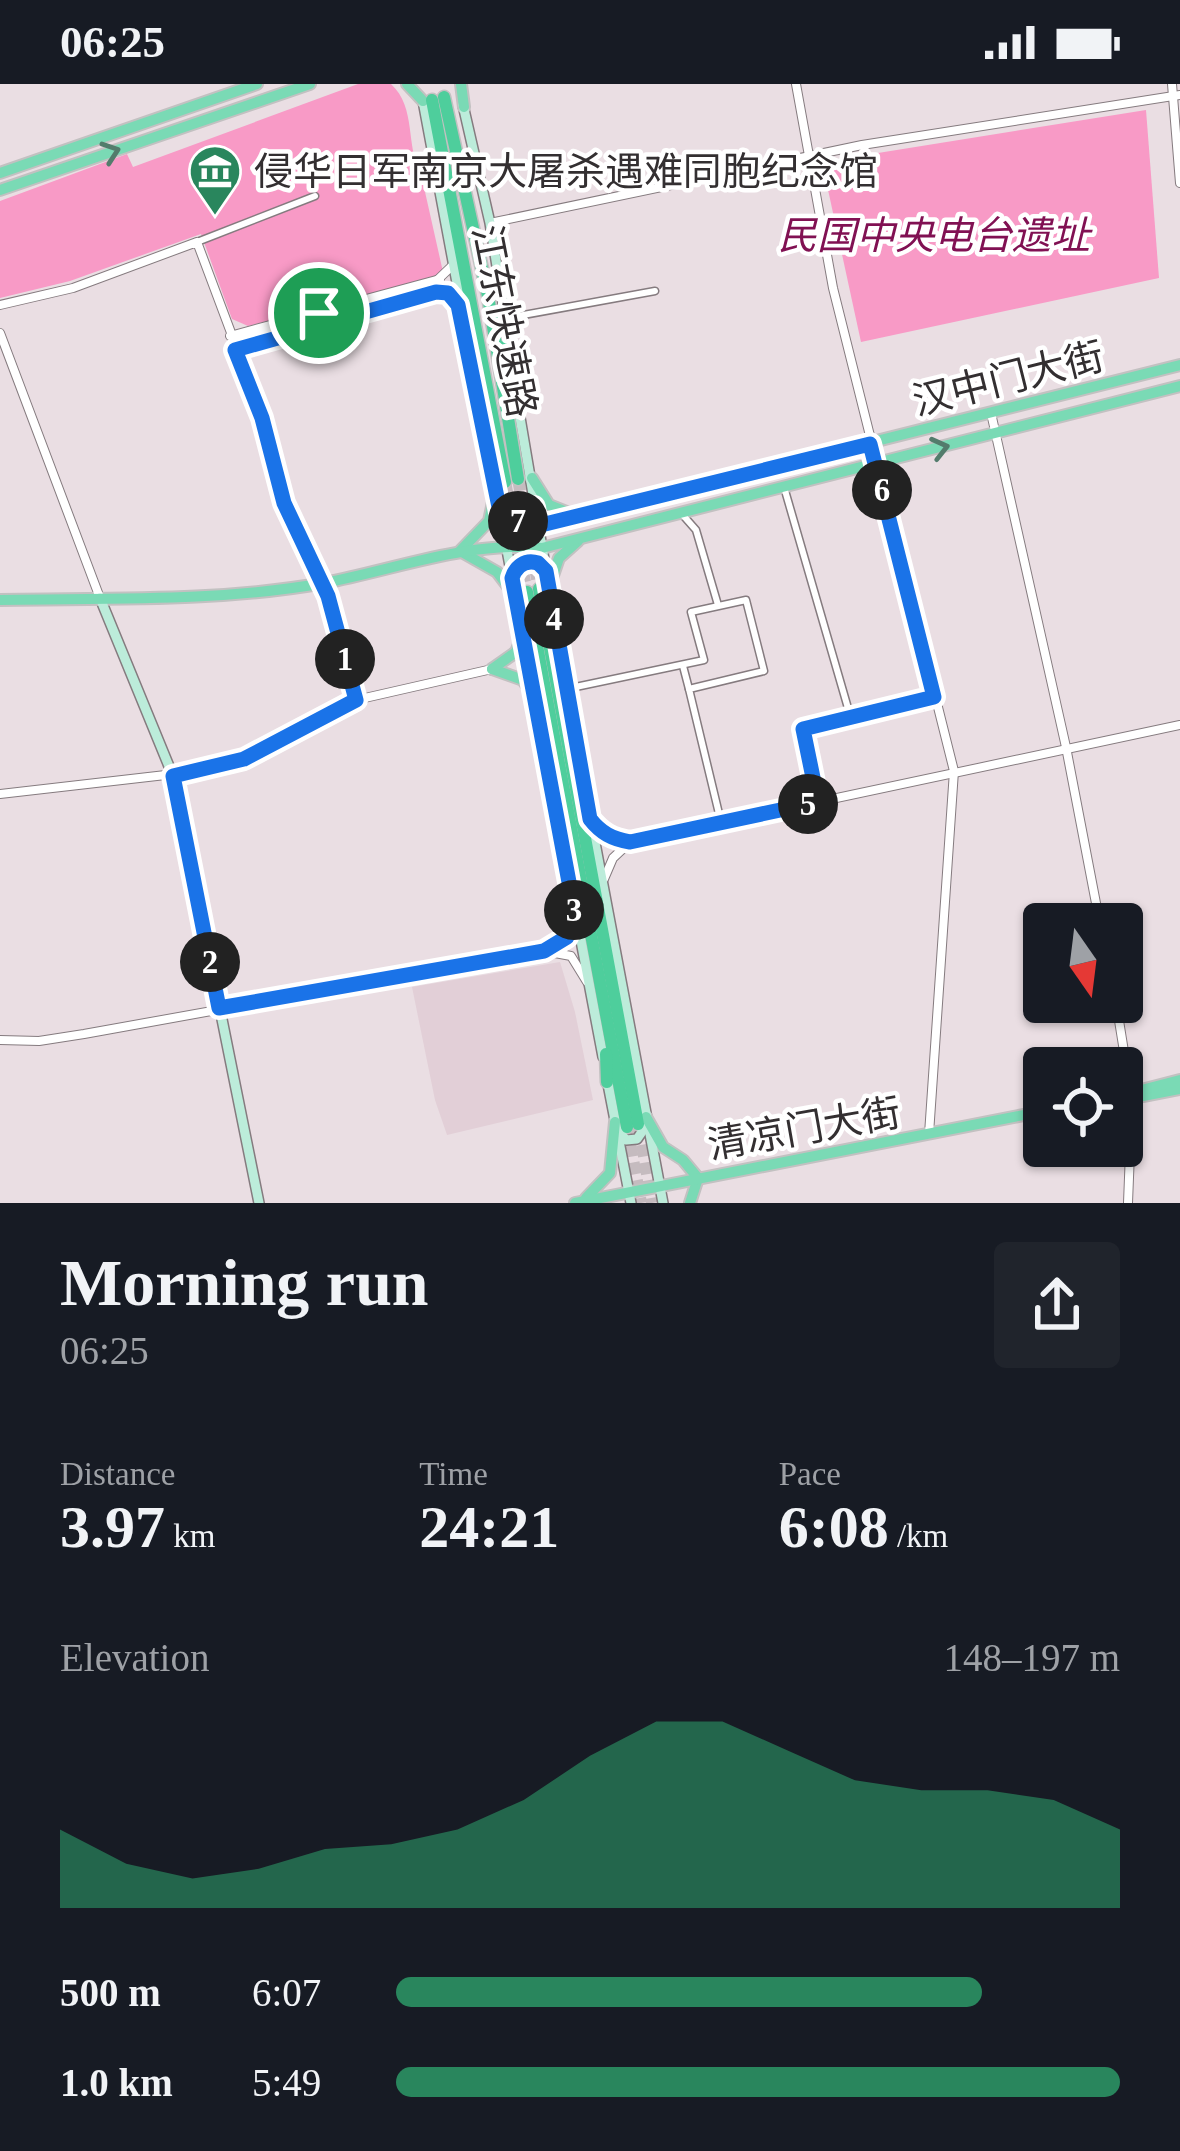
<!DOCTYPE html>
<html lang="en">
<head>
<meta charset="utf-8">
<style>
	body { margin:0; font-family:"Times New Roman","Noto Sans SC",serif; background:#20242c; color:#f1f3f6; height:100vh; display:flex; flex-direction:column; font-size:45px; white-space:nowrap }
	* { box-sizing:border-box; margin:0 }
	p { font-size:39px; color:#9ea1a6 }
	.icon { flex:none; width:66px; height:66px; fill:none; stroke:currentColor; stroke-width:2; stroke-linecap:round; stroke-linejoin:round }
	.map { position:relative; height:1119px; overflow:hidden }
	.sheet { display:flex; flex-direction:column; background:#171b24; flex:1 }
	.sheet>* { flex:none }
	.needle { width:78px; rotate:166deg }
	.buttons { position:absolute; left:1023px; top:819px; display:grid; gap:24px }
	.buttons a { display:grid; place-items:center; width:120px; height:120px; border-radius:12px; background:#171b24; box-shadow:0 3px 9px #0004; font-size:60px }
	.pin { position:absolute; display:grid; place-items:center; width:102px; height:102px; color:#fff; margin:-51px; border:6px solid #fff; border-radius:50%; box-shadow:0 3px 12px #0007 }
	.km { position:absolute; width:60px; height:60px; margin:-30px; border-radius:50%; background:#222; color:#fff; font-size:33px; line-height:60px; text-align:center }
	.round { display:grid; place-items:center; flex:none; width:126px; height:126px; border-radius:12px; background:#20242c }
	.summary { display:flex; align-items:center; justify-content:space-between; height:204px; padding:0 60px }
	h1 { font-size:66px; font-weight:600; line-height:90px }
	.metrics { display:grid; grid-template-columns:repeat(3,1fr); gap:18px; height:204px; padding:12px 60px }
	.metrics div { display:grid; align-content:center }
	.metrics b { font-size:60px; font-weight:600 }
	.metrics small { font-size:33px; font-weight:400 }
	.metrics p { font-size:33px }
	.chart { height:336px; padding:24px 60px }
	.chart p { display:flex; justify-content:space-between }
	.chart svg { width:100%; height:216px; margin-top:12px; fill:#29865d; opacity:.7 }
	ul { padding:0 60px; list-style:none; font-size:39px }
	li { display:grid; grid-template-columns:192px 144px 1fr; align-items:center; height:90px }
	li i { height:30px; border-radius:15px; background:#29865d }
	.status { display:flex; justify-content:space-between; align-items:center; height:84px; padding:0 60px; background:#171b24; direction:ltr }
	.status svg { height:33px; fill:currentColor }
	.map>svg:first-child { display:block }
	.built { fill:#e2cfd7 }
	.green { fill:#f89ac6 }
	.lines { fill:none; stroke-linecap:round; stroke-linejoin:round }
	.tertiary-tunnel { stroke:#c5bbbf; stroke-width:8; stroke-dasharray:8 4; stroke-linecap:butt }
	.trunk-tunnel { stroke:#c5bbbf; stroke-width:12; stroke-dasharray:12 6; stroke-linecap:butt }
	.minor-casing { stroke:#857b7f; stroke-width:9 }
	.tertiary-casing { stroke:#857b7f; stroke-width:10 }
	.secondary-casing { stroke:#857b7f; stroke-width:12 }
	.primary-casing { stroke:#c2c1c1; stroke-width:14 }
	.trunk-casing { stroke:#c2c1c1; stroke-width:15 }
	.minor { stroke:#fff; stroke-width:6 }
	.tertiary { stroke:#fff; stroke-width:8 }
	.secondary { stroke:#bcecda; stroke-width:9 }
	.primary { stroke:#7adab5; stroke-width:10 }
	.trunk { stroke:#4ece9c; stroke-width:12 }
	.oneway { stroke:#537c6c }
	.route-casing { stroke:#fff; stroke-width:24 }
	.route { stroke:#1a73e8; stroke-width:15 }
	.labels { text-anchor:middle; stroke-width:9; stroke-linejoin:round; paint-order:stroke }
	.poi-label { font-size:39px; fill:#332f31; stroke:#fff; text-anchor:start }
	.park-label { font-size:39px; font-style:italic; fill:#811153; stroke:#fff }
	.street-label { font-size:39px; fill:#332f31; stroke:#fff }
</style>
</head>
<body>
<div class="status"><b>06:25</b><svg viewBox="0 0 49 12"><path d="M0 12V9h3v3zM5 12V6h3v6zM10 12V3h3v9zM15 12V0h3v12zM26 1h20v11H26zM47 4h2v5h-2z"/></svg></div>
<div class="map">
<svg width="1180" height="1119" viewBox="0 0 1180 1119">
	<rect width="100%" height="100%" fill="#eadee3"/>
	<polygon class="built" points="560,878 575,928 593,1016 447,1051 435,1016 412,903"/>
	<g class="green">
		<path d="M 358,0 L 391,0 C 417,24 405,62 421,90 L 443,188 L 436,193 L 248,242 L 232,235 L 201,150 L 70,197 L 0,214 L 0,117 L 127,70 L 133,83 Z"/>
		<polygon points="1146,26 1159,194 861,258 822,78"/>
	</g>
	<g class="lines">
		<polyline class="tertiary-tunnel" points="313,236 372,220"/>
		<g class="trunk-tunnel">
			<polyline points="518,395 539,505"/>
			<polyline points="505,398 527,508"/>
			<polyline points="627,1043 641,1119"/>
			<polyline points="639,1043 652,1119"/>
		</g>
		<g class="minor-casing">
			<g id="minor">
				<polyline points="197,158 315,112"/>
				<polyline points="507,234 655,207"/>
				<polyline points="784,403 850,631 934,612"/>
				<polyline points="681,429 696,446 718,521"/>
				<polyline points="683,582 689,605"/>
				<polyline points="566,605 704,576 691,528 746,516 764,587 689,605 721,738"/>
				<polyline points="817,718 803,645 850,631"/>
			</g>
		</g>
		<g class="tertiary-casing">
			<g id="tertiary">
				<polyline points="796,0 833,204 954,687 929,1050"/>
				<polyline points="1172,0 1180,99"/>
				<polyline points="490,139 862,61 1180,11"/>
				<polyline points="372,220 429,204 452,182"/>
				<polyline points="0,221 73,204 197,158 263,334 284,419 328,512 356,616"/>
				<polyline points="0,249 100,514"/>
				<polyline points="230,252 440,195"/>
				<polyline points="233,259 313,236"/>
				<polyline points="235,266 436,209 448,209"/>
				<polyline points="991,329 1066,663 1100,840"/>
				<polyline points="0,710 209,686 244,675 356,616 492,585"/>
				<polyline points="594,739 609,752 630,758 1180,641"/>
				<polyline points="604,795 613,774 629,759"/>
				<polyline points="545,866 567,853 575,830"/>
				<polyline points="1116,918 1132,1017 1128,1119"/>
				<polyline points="0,956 39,957 84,950 544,867 571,872 587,898"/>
			</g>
		</g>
		<g class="secondary-casing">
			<g id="secondary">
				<polyline points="423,17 475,295"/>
				<polyline points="463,21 490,139 513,281"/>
				<polyline points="515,304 566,605 663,1119"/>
				<polyline points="478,311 496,407"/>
				<polyline points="499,424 603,973"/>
				<polyline points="100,514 173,692 259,1119"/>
				<polyline points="607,995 631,1119"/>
				<polyline points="620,1049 626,1056 637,1055 646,1042"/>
			</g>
		</g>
		<g class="primary-casing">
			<g id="primary">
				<polyline points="407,0 423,17"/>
				<polyline points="461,0 464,23"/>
				<polyline points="0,89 257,0"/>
				<polyline points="0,106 310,0"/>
				<polyline points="532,394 549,421 574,431"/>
				<polyline points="496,404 489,437 460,467 497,488 516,513"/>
				<polyline points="500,428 515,438 526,434 534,423"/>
				<polyline points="506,460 537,442 1180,281"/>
				<polyline points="512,494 517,482 532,477 546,487"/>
				<polyline points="549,503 559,474 578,457"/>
				<path d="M 0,516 C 107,514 218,518 324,499 C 397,485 467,457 542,464 L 1180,302"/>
				<polyline points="492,585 523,596 536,615"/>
				<polyline points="492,585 516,568 523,550"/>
				<polyline points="1131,1009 1143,1012 1180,1005"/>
				<polyline points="1122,1011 1180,996"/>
				<polyline points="646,1033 663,1063 683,1076 698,1094 690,1119"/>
				<polyline points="586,1114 610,1089 615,1038"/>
				<polyline points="575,1119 1044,1027"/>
			</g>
		</g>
		<g class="trunk-casing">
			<g id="trunk">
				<polyline points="444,13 488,212 518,395"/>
				<polyline points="432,16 505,398"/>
				<polyline points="503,263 516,308"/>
				<polyline points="478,288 479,313"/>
				<polyline points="539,505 638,1040"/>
				<polyline points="527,508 627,1043"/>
				<polyline points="606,970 607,998"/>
			</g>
		</g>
		<use href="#minor" class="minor"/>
		<use href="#tertiary" class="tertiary"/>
		<use href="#secondary" class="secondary"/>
		<use href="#primary" class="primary"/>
		<use href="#trunk" class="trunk"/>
	</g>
	<defs><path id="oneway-chevron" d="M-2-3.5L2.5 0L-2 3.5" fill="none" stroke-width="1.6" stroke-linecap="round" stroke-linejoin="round" transform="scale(3)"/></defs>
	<g class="oneway">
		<use href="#oneway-chevron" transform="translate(111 68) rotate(-19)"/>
		<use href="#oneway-chevron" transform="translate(940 364) rotate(-14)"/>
	</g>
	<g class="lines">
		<g class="route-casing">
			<path id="route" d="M 436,208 L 448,209 L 458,221 L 500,428 L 508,436 L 522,436 L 534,423 L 537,442 L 870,360 L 934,613 L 803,645 L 818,718 L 630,758 C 612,755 601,749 590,735 L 546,487 L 538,479 C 525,475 516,482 512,494 L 575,830 L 567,853 L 544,867 L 219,924 L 173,692 L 244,675 L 356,616 L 328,512 L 284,419 L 262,334 L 235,266 L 320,242 L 323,234 L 315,229 L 333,224 L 330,231 L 337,236 Z"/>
		</g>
		<use href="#route" class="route"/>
	</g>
	<defs>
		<g id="museum-pin" transform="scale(2.7)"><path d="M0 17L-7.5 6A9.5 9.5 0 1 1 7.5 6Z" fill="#29865d" stroke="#fff"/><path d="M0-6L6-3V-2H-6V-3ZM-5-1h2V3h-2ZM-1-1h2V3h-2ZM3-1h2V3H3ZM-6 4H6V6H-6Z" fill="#fff"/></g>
	</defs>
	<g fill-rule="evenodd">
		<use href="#museum-pin" x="215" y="87"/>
	</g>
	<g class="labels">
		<g class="poi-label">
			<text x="254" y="101">侵华日军南京大屠杀遇难同胞纪念馆</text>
		</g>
		<g class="park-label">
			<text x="934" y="165">民国中央电台遗址</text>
		</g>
		<g class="street-label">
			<text transform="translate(505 237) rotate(79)" y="14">江东快速路</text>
			<text transform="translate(1008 294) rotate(-14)" y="14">汉中门大街</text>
			<text transform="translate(804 1044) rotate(-10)" y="14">清凉门大街</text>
		</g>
	</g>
</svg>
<div class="buttons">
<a><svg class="needle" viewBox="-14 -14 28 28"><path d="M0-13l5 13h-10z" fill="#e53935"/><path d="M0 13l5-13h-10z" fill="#9ea1a6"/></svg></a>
<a><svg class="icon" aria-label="locate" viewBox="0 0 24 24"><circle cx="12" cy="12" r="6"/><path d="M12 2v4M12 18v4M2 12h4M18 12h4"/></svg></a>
</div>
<div class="pin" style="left:319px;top:229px;background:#1e9e55"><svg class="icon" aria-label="arrive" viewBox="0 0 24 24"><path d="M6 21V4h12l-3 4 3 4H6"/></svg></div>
<b class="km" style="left:345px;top:575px">1</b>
<b class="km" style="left:210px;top:878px">2</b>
<b class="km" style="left:574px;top:826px">3</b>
<b class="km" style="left:554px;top:535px">4</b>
<b class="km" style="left:808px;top:720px">5</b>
<b class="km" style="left:882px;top:406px">6</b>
<b class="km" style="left:518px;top:437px">7</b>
</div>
<section class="sheet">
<div class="summary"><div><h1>Morning run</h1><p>06:25</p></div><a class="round"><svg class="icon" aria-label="share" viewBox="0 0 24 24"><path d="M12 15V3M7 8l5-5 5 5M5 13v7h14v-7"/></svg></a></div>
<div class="metrics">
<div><p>Distance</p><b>3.97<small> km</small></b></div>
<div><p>Time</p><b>24:21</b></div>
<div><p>Pace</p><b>6:08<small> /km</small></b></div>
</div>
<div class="chart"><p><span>Elevation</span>148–197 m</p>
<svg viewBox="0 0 160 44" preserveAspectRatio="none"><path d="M0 44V28L10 35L20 38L30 36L40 32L50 31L60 28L70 22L80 13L90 6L100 6L110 12L120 18L130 20L140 20L150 22L160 28V44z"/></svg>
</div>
<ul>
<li><b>500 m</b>6:07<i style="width:81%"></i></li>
<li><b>1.0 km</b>5:49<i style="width:100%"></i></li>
</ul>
</section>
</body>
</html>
